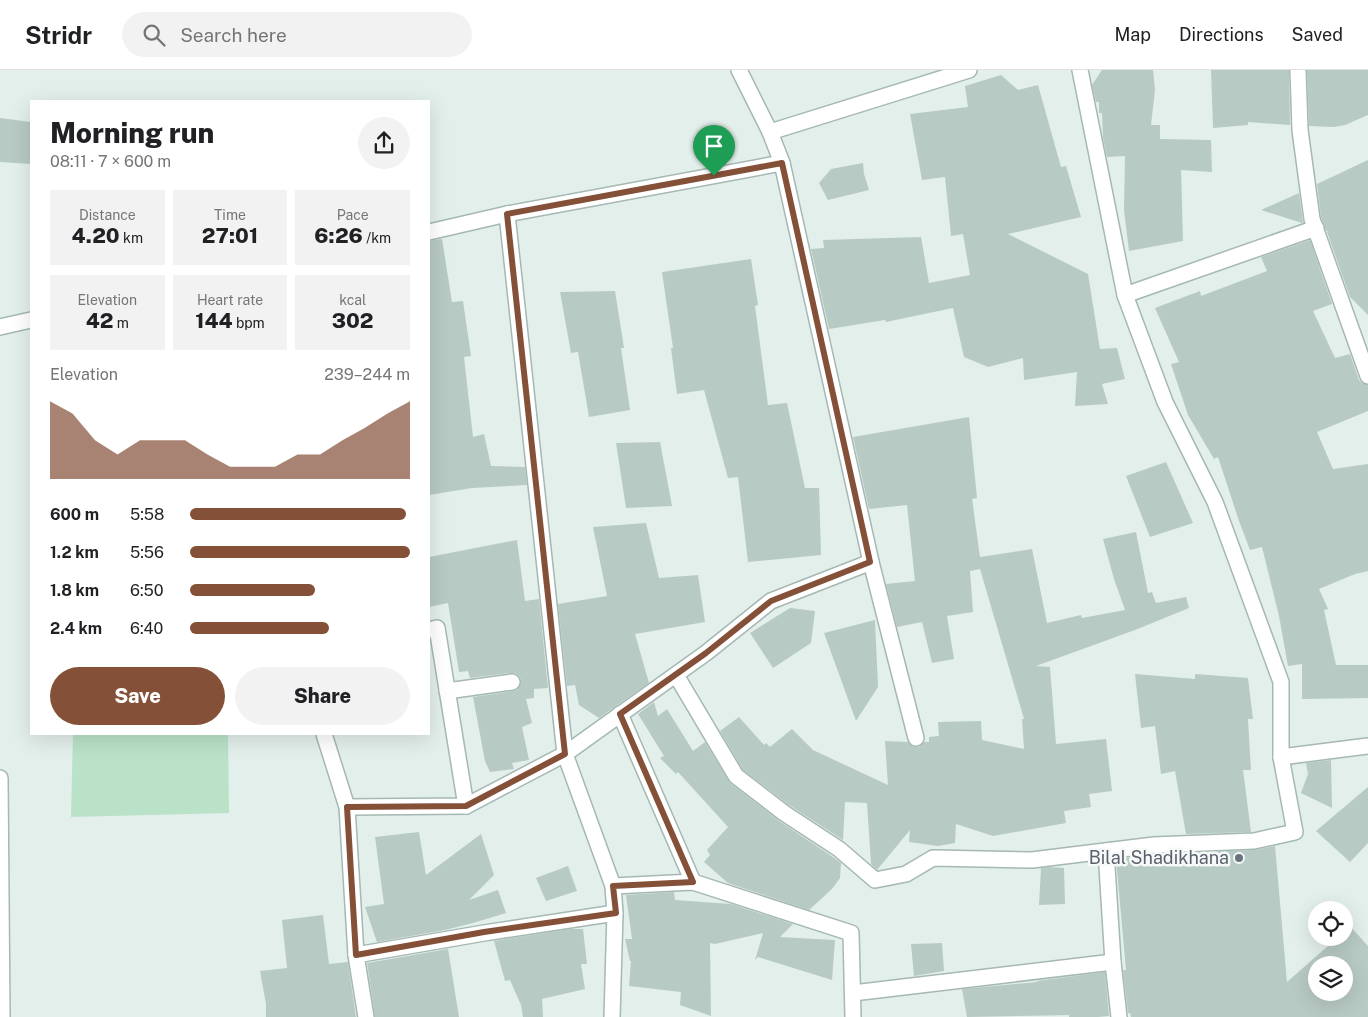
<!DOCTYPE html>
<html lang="en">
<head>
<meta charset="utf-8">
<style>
	body { margin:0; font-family:"Public Sans",sans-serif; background:#f2f2f2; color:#202124; height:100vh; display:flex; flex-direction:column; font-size:19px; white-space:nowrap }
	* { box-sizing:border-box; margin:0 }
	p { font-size:16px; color:#757577 }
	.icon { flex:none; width:28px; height:28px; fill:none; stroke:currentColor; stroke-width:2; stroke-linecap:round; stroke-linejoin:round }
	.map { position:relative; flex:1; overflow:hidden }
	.panel { position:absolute; left:30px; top:30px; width:400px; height:635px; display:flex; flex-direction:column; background:#fff; border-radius:0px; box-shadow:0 5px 20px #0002 }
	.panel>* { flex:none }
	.fabs { position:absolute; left:1308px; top:831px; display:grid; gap:10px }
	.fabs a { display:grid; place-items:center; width:45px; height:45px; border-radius:50%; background:#fff; box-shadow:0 5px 20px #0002; font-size:25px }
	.pin { position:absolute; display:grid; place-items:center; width:42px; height:42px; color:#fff; margin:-51px -21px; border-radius:50% 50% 50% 0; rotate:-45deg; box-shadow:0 0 5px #0007 }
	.pin .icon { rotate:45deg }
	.round { display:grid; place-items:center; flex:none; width:52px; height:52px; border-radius:26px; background:#f2f2f2 }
	.head { display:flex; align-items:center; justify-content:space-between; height:85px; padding:0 20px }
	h1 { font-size:28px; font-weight:800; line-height:38px }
	.figures { display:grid; grid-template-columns:repeat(3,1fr); gap:8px; height:85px; padding:5px 20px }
	.figures div { display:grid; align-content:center; border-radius:0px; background:#f2f2f2; text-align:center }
	.figures b { font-size:21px; font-weight:800 }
	.figures small { font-size:14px; font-weight:400 }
	.figures p { font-size:14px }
	.chart { height:140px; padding:10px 20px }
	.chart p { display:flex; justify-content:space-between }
	.chart svg { width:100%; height:90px; margin-top:5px; fill:#845038; opacity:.7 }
	.primary-button { display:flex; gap:10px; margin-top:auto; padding:10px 20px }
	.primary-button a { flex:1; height:58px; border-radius:30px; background:#845038; color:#fff; font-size:20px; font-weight:800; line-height:58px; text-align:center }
	.primary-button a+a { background:#f2f2f2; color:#202124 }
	ul { padding:0 20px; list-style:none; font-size:16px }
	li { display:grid; grid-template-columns:80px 60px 1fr; align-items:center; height:38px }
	li i { height:12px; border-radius:6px; background:#845038 }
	header { display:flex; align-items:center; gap:30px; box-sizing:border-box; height:70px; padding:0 25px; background:#fff; border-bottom:1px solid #e0e0e0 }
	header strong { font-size:24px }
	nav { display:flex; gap:28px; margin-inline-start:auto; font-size:18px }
	.search { width:350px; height:45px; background:#f2f2f2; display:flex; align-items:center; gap:12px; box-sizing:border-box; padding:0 18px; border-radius:28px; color:#757577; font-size:19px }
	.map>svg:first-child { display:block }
	.green { fill:#bae2c8 }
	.building { fill:#b8cac4; fill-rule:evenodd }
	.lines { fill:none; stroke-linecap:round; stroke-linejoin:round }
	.street-casing { stroke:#a5b8b3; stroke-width:18 }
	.street { stroke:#fff; stroke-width:15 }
	.route-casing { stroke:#fff; stroke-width:10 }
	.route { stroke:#845038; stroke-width:6 }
	.worship-dot { fill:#6b7280; stroke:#f5faf8; stroke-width:2 }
	.labels { text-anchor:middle; stroke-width:5; stroke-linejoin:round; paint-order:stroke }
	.worship-label { font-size:18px; fill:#5b616d; stroke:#f5faf8; text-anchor:end }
</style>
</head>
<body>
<header>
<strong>Stridr</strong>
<div class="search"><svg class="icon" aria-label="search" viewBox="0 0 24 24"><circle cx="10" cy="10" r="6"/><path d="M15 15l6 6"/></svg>Search here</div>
<nav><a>Map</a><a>Directions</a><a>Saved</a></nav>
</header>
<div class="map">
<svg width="1368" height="947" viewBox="0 0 1368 947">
	<rect width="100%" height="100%" fill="#e3efeb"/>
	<polygon class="green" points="73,664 228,664 229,743 71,747"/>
	<g class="building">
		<polygon points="1102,0 1153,0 1155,20 1151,55 1160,55 1160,69 1211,70 1212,102 1181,100 1183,171 1129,181 1124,140 1125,86 1107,87 1103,68 1102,43 1099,43 1099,32 1096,32 1092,15"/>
		<polygon points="1211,0 1289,0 1290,55 1248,52 1248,55 1213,58"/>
		<polygon points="1307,0 1368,0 1368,45 1345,55 1334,57 1309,56"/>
		<polygon points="1001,5 1018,20 1038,15 1061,97 1066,96 1081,147 1008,164 1088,204 1100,279 1117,278 1125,309 1102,314 1108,334 1075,336 1077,302 1024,310 1023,288 988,297 964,287 953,238 886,252 885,250 829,259 811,179 824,178 823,170 921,167 929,213 970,205 963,164 951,166 945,107 922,110 910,44 968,37 965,16"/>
		<polygon points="0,48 31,52 31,94 0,92"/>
		<polygon points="1368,90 1368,245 1350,227 1327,162 1328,161 1326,161 1321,147 1317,114"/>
		<polygon points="863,93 864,104 869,120 828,130 819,113 831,99"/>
		<polygon points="1299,123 1303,153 1302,153 1261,140"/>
		<polygon points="442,169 452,232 463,231 471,286 464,287 473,367 484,364 491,396 525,397 527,415 472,418 429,425 429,171"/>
		<polygon points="1310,170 1332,234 1313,241 1335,288 1350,284 1359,310 1362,313 1368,315 1368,341 1317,362 1333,399 1368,394 1368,501 1355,504 1319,519 1328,539 1324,540 1336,595 1368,595 1368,628 1302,629 1302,594 1288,596 1279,546 1262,477 1250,480 1239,451 1218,387 1214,389 1188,345 1171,294 1179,292 1155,238 1200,221 1201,226 1267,201 1261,187"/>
		<polygon points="751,189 758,235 755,236 768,335 787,333 805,418 819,418 821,485 748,492 738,407 728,408 704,320 677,324 671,278 673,278 662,202"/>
		<polygon points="615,221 624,278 621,278 630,340 589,347 578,282 571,283 560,222"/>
		<polygon points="969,347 977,428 972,429 980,487 1032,479 1047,553 1081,545 1082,548 1125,540 1114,509 1103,469 1136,462 1148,523 1152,522 1156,533 1186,527 1189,538 1135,560 1036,596 1050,597 1056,674 1106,669 1112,721 1089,724 1091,737 1064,741 1066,753 993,766 956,754 955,773 938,776 909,772 910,760 877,800 871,794 867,733 845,732 843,770 789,735 743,700 720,661 739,647 764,675 766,673 770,677 792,659 813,680 888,715 885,671 908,672 913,677 919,677 924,672 929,672 929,667 939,666 938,652 981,651 982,670 1024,679 1022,649 1024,649 980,499 970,501 973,542 947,546 954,589 932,593 922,552 897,557 886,514 915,511 907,435 869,439 853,367"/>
		<polygon points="660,372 672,436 626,438 616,373"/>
		<polygon points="1166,392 1193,453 1150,467 1126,406"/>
		<polygon points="646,453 659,508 698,505 705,552 635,564 649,613 599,648 579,635 575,615 567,616 558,534 607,526 593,457"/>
		<polygon points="517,470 525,531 539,529 548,618 534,619 534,628 526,629 532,653 522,657 529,690 512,693 514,699 490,702 485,691 473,627 514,621 517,620 520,616 521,610 519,606 515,603 511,603 470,608 468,601 459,602 448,533 429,537 429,487"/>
		<polygon points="790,538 815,541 811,573 773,598 750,563"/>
		<polygon points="875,550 878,617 856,651 824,563"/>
		<polygon points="1135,604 1195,609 1195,604 1248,608 1253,649 1248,649 1251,700 1243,700 1251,762 1186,764 1175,701 1161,704 1155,656 1141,658"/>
		<polygon points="654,632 658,646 667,639 693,681 705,672 730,713 779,751 833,787 841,793 840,808 832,819 809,840 728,813 704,792 710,785 707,780 728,757 678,702 676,704 660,688 664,686 638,644"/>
		<polygon points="1331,690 1332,738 1301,723 1308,704 1306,693"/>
		<polygon points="1368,717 1368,773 1350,792 1316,761"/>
		<polygon points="419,762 426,805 481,764 494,805 469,830 498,820 506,843 473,853 445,860 377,872 365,837 384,834 375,767"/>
		<path d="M 1275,776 L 1287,912 L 1337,868 L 1344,868 L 1344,861 L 1350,856 L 1368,876 L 1368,947 L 1131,947 L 1130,943 L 1128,943 L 1123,900 L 1126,900 L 1116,789 L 1182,783 L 1255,780 ZM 1316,895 L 1344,895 L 1344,922 L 1316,922 Z"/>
		<polygon points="568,796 577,821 546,831 536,808"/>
		<polygon points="1049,797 1064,798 1065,834 1039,835 1041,798"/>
		<polygon points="674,822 675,830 731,834 793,854 780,867 835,870 832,910 758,887 755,890 763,863 715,874 710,873 711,946 680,935 681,922 629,916 631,891 630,891 625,869 632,869 626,825"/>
		<polygon points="323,845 329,894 348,892 356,947 266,947 266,934 260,901 287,898 282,850"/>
		<polygon points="570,859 583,859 587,894 581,894 585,919 542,929 543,947 523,947 521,935 510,910 505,911 494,871"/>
		<polygon points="942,873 944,901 914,906 911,874"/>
		<polygon points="448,879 459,947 375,947 367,893"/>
		<polygon points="1105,902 1109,946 1098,947 1069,947 1069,945 967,947 962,919 1037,912 1037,911"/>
	</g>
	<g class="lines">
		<g class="street-casing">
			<g id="street">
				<polyline points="739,0 770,62 782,93 871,492 916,668"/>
				<polyline points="1298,0 1300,60 1312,149 1368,306"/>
				<polyline points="770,62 969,0"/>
				<polyline points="507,144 565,684 706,583 771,531 871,492"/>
				<polyline points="429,162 507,144 782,93"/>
				<polyline points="1125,225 1316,158"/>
				<polyline points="0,257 31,250"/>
				<polyline points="429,560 437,558 466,736"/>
				<polyline points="676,605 736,706 784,743 839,779 875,810 906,804 933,788 1032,790 1154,775 1254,771 1295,762 1281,687 1281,612 1215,432 1165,332 1125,225 1080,0"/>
				<polyline points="447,621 512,612"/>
				<polyline points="620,644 693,812"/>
				<polyline points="324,664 347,737 356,885 366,947"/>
				<polyline points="1281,687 1368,676"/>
				<polyline points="0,708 2,947"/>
				<polyline points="347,737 466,736 565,684 613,816 615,843 612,947"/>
				<polyline points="1106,781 1113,892 1119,947"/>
				<polyline points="613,816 693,812 851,863 853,947"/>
				<polyline points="356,885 484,863 615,843"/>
				<polyline points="853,923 1113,892"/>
			</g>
		</g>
		<use href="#street" class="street"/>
	</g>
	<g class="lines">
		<g class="route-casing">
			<polygon id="route" points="782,93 870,492 771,531 706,583 620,644 693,812 613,816 616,843 484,862 356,885 347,737 466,736 565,684 507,144"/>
		</g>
		<use href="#route" class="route"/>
	</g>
	<circle class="worship-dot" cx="1239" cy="788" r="5"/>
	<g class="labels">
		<g class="worship-label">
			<text x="1229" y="794">Bilal Shadikhana</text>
		</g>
	</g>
</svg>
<div class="fabs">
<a><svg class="icon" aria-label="locate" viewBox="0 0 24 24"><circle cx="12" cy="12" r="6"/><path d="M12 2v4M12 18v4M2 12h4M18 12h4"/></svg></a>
<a><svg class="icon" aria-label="layers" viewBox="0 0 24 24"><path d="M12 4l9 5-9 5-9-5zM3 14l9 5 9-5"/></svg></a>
</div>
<div class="pin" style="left:714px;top:106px;background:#1e9e55"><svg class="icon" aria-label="arrive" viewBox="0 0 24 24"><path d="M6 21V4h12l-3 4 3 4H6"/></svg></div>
<section class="panel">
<div class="head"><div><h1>Morning run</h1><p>08:11 · 7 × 600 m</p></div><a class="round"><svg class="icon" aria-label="share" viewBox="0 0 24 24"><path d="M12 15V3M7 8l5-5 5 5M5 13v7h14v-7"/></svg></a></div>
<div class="figures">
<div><p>Distance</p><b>4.20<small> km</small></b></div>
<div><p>Time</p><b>27:01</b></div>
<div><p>Pace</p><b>6:26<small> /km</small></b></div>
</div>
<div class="figures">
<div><p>Elevation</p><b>42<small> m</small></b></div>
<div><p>Heart rate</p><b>144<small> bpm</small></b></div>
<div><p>kcal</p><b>302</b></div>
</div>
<div class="chart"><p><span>Elevation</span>239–244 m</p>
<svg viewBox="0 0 160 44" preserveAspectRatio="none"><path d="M0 44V6L10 12L20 25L30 32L40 25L50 25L60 25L70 32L80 38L90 38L100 38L110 32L120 32L130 25L140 19L150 12L160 6V44z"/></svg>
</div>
<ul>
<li><b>600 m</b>5:58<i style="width:98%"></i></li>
<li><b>1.2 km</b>5:56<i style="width:100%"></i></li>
<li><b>1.8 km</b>6:50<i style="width:57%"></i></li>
<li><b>2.4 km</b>6:40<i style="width:63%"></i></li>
</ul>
<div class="primary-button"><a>Save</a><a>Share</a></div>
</section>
</div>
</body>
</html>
